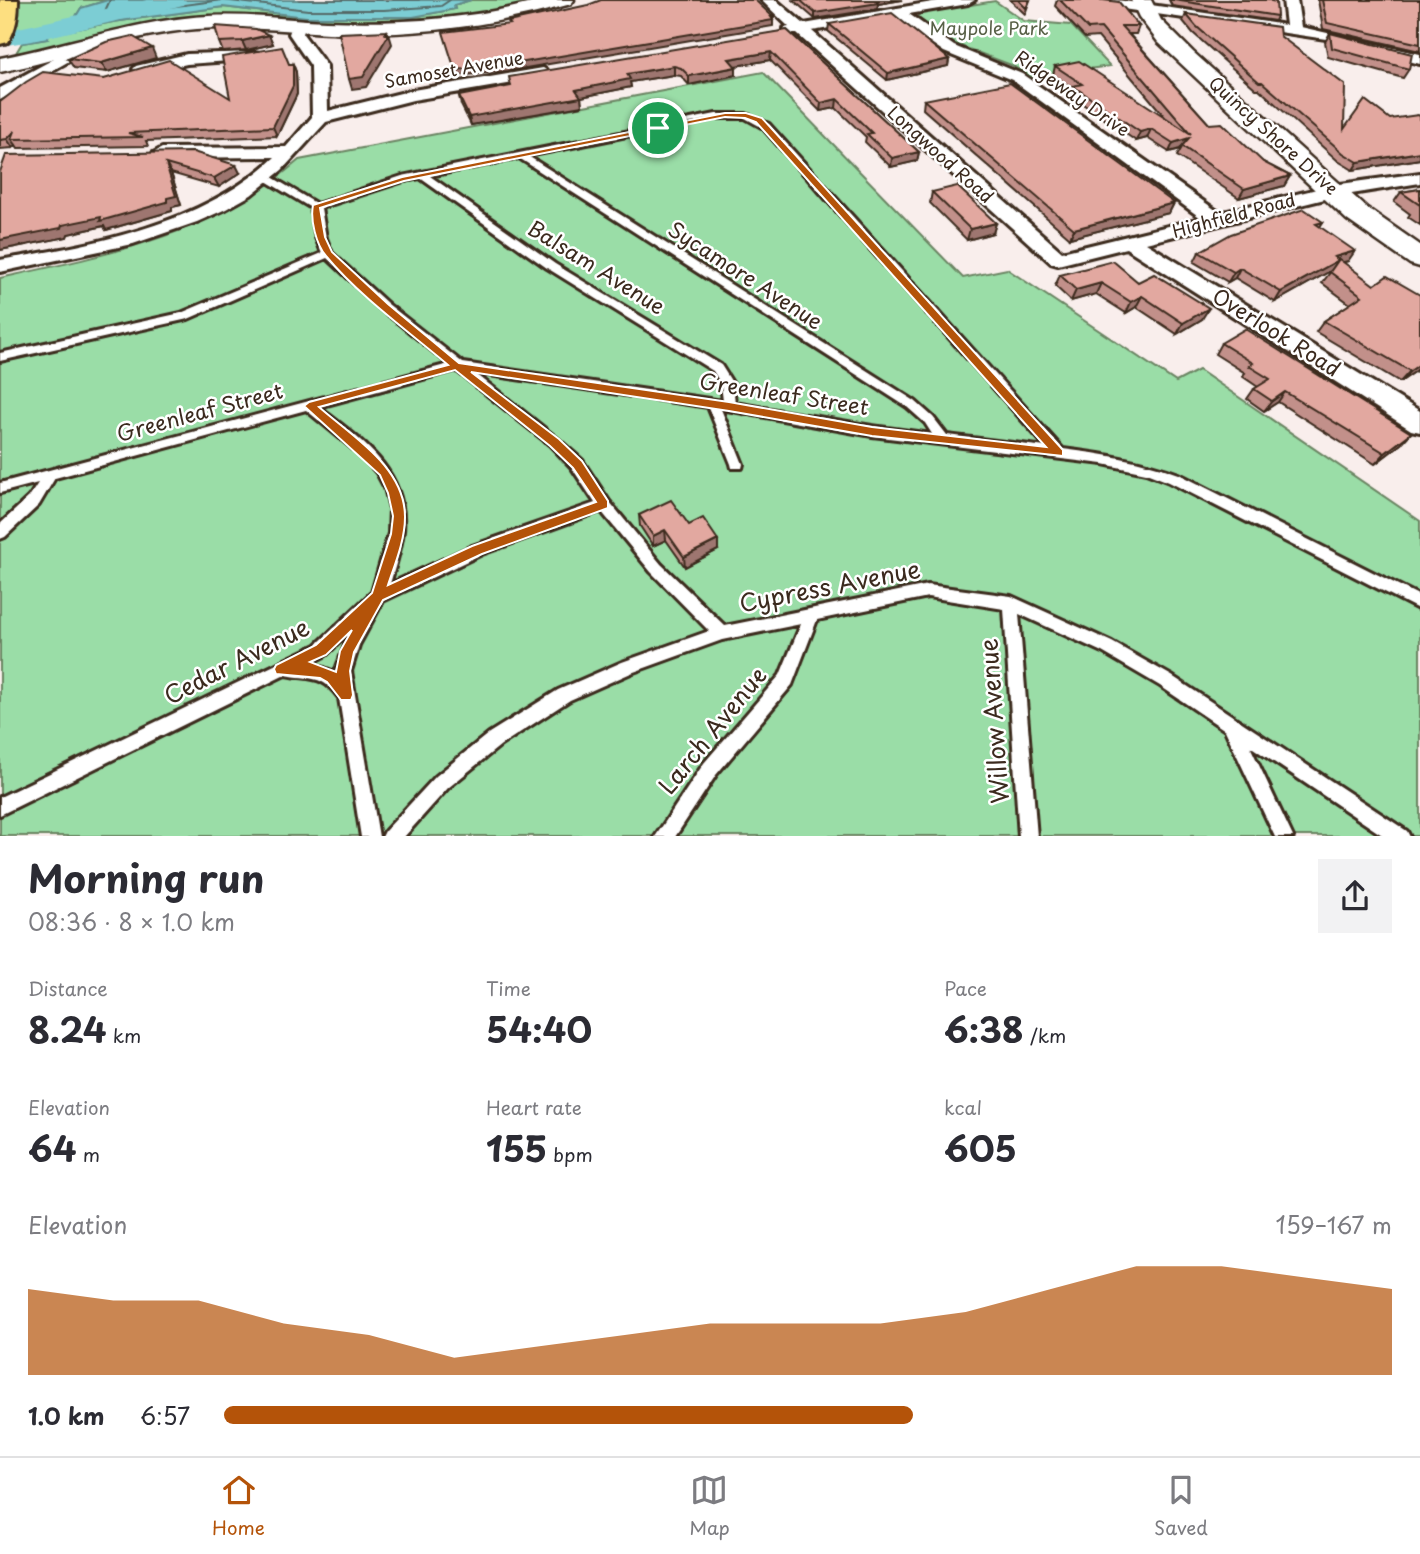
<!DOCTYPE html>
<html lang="en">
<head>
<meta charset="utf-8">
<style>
	body { margin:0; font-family:"Playpen Sans",sans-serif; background:#f2f2f3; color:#2b2b33; height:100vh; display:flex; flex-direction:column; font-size:26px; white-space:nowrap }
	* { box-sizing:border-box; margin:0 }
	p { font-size:23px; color:#7c7c81 }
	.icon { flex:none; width:38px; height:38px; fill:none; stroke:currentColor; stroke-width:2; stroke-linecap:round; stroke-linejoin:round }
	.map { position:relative; height:836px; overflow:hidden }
	.side { display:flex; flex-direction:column; background:#fff; flex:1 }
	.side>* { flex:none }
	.pin { position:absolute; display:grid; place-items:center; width:60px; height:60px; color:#fff; margin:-30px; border:4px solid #fff; border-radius:50%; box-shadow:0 2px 7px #0007 }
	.round { display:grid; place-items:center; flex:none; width:74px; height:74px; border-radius:0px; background:#f2f2f3 }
	.head { display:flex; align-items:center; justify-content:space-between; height:119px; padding:0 28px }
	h1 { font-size:38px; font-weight:700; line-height:52px }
	.figures { display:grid; grid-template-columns:repeat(3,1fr); gap:10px; height:119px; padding:7px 28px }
	.figures div { display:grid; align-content:center }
	.figures b { font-size:35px; font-weight:700 }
	.figures small { font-size:19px; font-weight:400 }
	.figures p { font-size:19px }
	.chart { height:196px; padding:14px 28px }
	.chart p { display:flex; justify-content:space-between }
	.chart svg { width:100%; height:126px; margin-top:7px; fill:#b45309; opacity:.7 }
	ul { padding:0 28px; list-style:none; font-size:23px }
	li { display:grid; grid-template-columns:112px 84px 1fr; align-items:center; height:52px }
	li i { height:18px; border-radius:9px; background:#b45309 }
	.tabs { display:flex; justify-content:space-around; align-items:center; height:98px; border-top:2px solid #e1e1e2; background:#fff; font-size:19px; color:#7c7c81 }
	.tabs a { display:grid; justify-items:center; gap:4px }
	.tabs .on { color:#b45309 }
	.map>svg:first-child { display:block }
	.green { fill:#9adda7; stroke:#6a8462; stroke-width:2 }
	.water { fill:#7ccdd4; stroke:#628c8b; stroke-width:2 }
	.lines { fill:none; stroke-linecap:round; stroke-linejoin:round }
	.shore { stroke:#556b67; stroke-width:2 }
	.river { fill:#7ccdd4; fill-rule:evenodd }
	.service-casing { stroke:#3b2a1e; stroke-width:6 }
	.minor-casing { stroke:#3b2a1e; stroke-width:6 }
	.secondary-casing { stroke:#3b2a1e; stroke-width:5 }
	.primary-casing { stroke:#3b2a1e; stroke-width:6 }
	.service { fill:#fff; fill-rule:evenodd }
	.minor { fill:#fff; fill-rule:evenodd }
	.secondary { fill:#fff; fill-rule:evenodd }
	.primary { fill:#fddf80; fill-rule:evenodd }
	.wall { fill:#c2908a; stroke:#3b2a1e; stroke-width:2 }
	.shaded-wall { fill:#9e7670; stroke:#3b2a1e; stroke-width:2 }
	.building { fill:#e2a8a0; stroke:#3b2a1e; stroke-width:2 }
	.route { fill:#b45309; stroke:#fff; stroke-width:2; fill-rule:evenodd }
	.labels { text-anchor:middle; stroke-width:5; stroke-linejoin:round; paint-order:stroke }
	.far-park-label { font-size:18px; fill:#586047; stroke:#fff }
	.far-street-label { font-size:18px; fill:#3b2a1e; stroke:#fff }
	.street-label { font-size:21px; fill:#3b2a1e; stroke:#fff }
	.near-street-label { font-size:24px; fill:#3b2a1e; stroke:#fff }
</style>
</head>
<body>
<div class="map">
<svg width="1420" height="837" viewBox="0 0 1420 837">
	<rect width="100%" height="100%" fill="#f9eeec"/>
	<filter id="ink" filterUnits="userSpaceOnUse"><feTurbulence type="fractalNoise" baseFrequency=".0143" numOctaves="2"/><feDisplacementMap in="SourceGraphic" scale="14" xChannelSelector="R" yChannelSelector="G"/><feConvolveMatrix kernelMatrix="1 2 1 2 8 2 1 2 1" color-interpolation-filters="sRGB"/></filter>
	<g filter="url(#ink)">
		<g class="green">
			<polygon points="0,0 108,0 81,8 73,21 0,33"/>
			<polygon points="471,0 575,0 498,20 183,28 8,66 22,43 47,39 46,35 113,22 223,7 307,17 413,17 455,9 454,5"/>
			<polygon points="995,1 1024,21 1071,25 1110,66 1031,77 1011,65 950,42 917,17 921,13"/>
			<path d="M 763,72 L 963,278 L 1007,269 L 1176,382 L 1199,370 L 1420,521 L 1420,836 L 0,836 L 0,278 C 107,255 215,234 299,160 Z"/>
		</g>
		<polygon class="water" points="108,0 471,0 454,5 455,9 413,17 307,17 223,7 113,22 46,35 48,39 22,43 26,29 73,21 81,8"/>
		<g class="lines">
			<g class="shore">
				<polyline points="110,0 105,11 108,15 222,0 308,10 384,10 441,6 450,0"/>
				<polyline points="299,0 419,0"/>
			</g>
			<polygon class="river" points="147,0 186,0 183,5 175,7 32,41 0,46 0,32"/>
			<g class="service-casing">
				<path id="service" d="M 716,114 L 746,114 L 769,124 L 1063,449 C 1103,454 1141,460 1179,474 L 1420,596 L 1420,610 L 1169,482 L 1146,473 L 1103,464 L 872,436 L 721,409 L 743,464 L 742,468 L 732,468 L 731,464 L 708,407 L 475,373 L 558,439 L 582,460 L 609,501 L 661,564 L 725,626 L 928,585 L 1011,596 L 1112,642 L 1172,676 L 1407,831 L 1410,837 L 1385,837 L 1250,746 L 1293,837 L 1275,837 L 1225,730 L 1160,686 L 1102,652 L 1019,614 L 1037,837 L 1019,837 L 1004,609 L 928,597 L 817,620 L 792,685 L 716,775 L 675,837 L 655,837 L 704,763 L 780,675 L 801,624 L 722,640 L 631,673 L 570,700 L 501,745 L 448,788 L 404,837 L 382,837 L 385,831 L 436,776 L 489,733 L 558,690 L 622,662 L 709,631 L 651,572 L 601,511 L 482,554 L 383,601 L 359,645 L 351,671 L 379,837 L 361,837 L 339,698 C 322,674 311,680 285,675 L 0,815 L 0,797 L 316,645 L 372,592 L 389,533 L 390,508 L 385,488 L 377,473 L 363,457 L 306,410 L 55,478 L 39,505 L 5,537 L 0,539 L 0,524 L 29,497 L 38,483 L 0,493 L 0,483 L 449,364 L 380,308 L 327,258 L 188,319 L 0,361 L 0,353 L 181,313 L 322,253 L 316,238 L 311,208 L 261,178 L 261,174 L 267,174 L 317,204 L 402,176 ZM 716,118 L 745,118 L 763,128 L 1046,447 L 947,435 L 933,417 L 915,401 L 528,156 ZM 519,158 L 907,407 L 925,423 L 932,434 L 872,426 L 735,403 L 733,384 L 721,365 L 555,264 L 430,176 ZM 420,178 L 547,268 L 713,371 L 721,384 L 723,401 L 463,363 L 388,304 L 332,253 L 326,238 L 321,208 L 404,181 ZM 456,370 L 550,445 L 572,468 L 595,503 L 472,546 L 390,584 C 395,567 401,549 403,531 C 408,470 361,440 319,407 ZM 350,632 L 335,672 L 311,663 L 326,655 Z"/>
			</g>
			<g class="minor-casing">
				<g id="minor">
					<path d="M 761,0 L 776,0 L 804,24 L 944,0 L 975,0 L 968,4 L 909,14 L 954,46 L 1022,74 L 1220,213 L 1333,185 L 1420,173 L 1420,183 L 1333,197 L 1146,243 L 1420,411 L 1420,432 L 1411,430 L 1126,248 L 1058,265 L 1051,263 L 797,34 L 784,34 L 784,28 L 789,27 ZM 894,17 L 944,52 L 1012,80 L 1201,218 L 1062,252 L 812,31 Z"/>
					<polygon points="1082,0 1117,0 1286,25 1283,0 1297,0 1301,27 1420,54 1420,64 1326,39 1089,4"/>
					<path d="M 298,21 L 305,25 L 303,34 L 327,66 L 328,111 L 413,90 L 543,68 L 551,73 L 543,78 L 413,100 L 326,122 L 282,170 L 251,195 L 226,209 L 197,222 L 133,244 L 0,272 L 0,260 C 95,244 202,225 275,157 L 162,158 L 153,153 L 162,148 L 286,147 L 312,117 L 311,66 L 289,34 L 293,22 Z"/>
					<polygon points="91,39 96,40 98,43 96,46 0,100 0,88"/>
					<polygon points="254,52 259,53 261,56 259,59 187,64 141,74 133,69 136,66 187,54"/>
				</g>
			</g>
			<g class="secondary-casing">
				<g id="secondary">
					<path d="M 543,0 L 574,0 L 571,4 C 500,24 429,34 356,34 C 303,33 250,25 197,29 C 130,34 66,59 0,72 L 0,58 C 69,45 138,19 209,16 C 248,14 287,19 326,21 C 398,24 473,19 543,0 Z"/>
					<polygon points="1131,0 1151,0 1161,20 1193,52 1367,208 1420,245 1420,267 1410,264 1347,220 1158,42 1139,17"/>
				</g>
			</g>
			<g class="primary-casing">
				<path id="primary" d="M 0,0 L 18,0 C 18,15 16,29 8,42 L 0,44 Z"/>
			</g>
			<use href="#service" class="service"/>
			<use href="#minor" class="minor"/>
			<use href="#secondary" class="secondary"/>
			<use href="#primary" class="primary"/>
		</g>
		<g class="wall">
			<polygon points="793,0 902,0 878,4 877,9 815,19"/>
			<polygon points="1010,0 1030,0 1025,14"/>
			<polygon points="1057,0 1103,0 1139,26 1136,34 1129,34 1209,124 1263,162 1290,176 1284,186 1239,198 1177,156 1181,149 1169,152 1147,138 1136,141 1070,95 1072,88 1053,75 1055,66 1165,117 1098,37 1085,38 1055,6"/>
			<polygon points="1169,0 1271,0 1277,16 1275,21 1172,6"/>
			<polygon points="1318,0 1420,0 1420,51 1323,29"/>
			<polygon points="1186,14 1280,36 1344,129 1420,159 1353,170 1338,161 1259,89 1256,89 1193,33 1183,21"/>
			<polygon points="829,24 949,59 948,66 887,80 828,31"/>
			<polygon points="787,30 919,152 917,161 891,167 865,142 866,137 836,108 820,111 770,60 735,66 736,75 689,85 681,76 674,75 630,82 631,87 581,97 582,106 471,125 461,105 459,96"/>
			<polygon points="1330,33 1409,69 1403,78 1328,57 1325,42"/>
			<polygon points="269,35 273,44 246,50 223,52 219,42"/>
			<polygon points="156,58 107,72 74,68 68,59"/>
			<polygon points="293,64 296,72 297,94 277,136 146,141 148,146 18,148 16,145 13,148 0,149 0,102 230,98"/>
			<polygon points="924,100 1174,203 1169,213 1070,238 923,109"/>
			<polygon points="193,152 240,173 219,187 171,173 181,205 172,207 172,211 106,230 104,226 68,234 67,237 0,250 0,172"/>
			<polygon points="1420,189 1420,225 1408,217 1410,214 1394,202 1401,192"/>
			<polygon points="932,192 996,223 993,233 967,240 930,203"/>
			<polygon points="1323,222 1320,227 1348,261 1343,262 1416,371 1400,382 1316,332 1324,321 1350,304 1322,283 1332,270 1275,302 1235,278 1228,282 1194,262 1199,252"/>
			<polygon points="1060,275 1138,282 1202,319 1177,334 1136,307 1126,313 1096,294 1071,301 1055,286"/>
			<polygon points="1221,343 1401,444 1375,464 1278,402 1264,411 1247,399 1254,389 1258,387 1242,376 1245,373 1215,354"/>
			<polygon points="639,515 689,525 718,550 685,567 666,540 653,546 640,526"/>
		</g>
		<g class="shaded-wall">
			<polygon points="874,0 902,0 878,4 877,9 815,19 815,13"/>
			<polygon points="773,17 773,26 508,71 456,76 455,70"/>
			<polygon points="387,31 389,36 389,34 392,44 366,87 352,89 349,79"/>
			<polygon points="269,35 273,44 246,50 242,41"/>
			<polygon points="152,48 156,58 107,72 101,63"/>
			<polygon points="771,52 770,60 729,67 729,59"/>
			<polygon points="949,59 948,66 887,80 888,73"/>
			<polygon points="293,64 296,72 297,94 277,136 273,127"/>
			<polygon points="674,66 674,75 630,82 631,87 581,97 582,106 471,125 469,117 576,90 627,74"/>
			<polygon points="736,67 736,75 689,85 689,76"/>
			<polygon points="837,99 836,108 820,111 821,103"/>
			<polygon points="1151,129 1147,138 1136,141 1140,132"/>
			<polygon points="15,131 12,139 16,145 13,148 7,139"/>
			<polygon points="1189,138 1180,149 1169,152 1173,143"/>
			<polygon points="919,152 917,161 891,167 892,158"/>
			<polygon points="1420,152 1420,159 1353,170 1358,162"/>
			<polygon points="166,164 171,173 181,205 172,207 172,211 106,230 104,226 68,234 67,237 0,250 0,240 62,225"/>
			<polygon points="236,165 240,173 219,187 214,178"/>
			<polygon points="1290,176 1284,186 1239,198 1244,189"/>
			<polygon points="1174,203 1169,213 1070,238 1074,229"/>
			<polygon points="996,223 993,233 967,240 970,229"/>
			<polygon points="1355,251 1348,261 1336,264 1332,270 1275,302 1281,292 1334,257"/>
			<polygon points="1240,268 1235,278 1228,282 1234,272"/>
			<polygon points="1101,283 1096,294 1071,301 1076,290"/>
			<polygon points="1142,296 1136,307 1126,313 1131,302"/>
			<polygon points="1209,308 1202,319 1177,334 1183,323"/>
			<polygon points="1420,364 1420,366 1416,371 1400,382 1410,371"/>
			<polygon points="1285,392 1278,402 1264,411 1272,401"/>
			<polygon points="1411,433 1401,444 1375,464 1385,453"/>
			<polygon points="665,530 666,540 653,546 653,536"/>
			<polygon points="718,540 718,550 685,567 684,557"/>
		</g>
		<g class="building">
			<polygon points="601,0 755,0 773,17 771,17 773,20 507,65 455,70 443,32 510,24 508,22 588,5"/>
			<polygon points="800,0 875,0 878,3 815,13"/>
			<polygon points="1018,0 1030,0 1026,8"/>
			<polygon points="1060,0 1103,0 1119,2 1139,26 1121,26 1209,124 1222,123 1263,162 1290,176 1244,189 1182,146 1189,138 1173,143 1151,129 1140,132 1073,86 1082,84 1055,66 1079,61 1191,134 1101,28 1088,29"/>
			<polygon points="1174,0 1271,0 1271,1 1276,2 1277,16"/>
			<polygon points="1322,0 1420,0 1420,44 1327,23"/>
			<polygon points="892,13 949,59 888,73 829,24"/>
			<polygon points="1186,14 1279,27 1280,36 1345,85 1344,129 1365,100 1390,119 1418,115 1420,116 1420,152 1358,162 1343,153 1262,82 1259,82 1196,26"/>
			<polygon points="215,26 256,29 269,35 242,41 219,42"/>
			<polygon points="787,30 919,152 892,158 867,134 872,133 837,99 821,103 771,52 729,59 736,67 689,76 681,68 674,66 627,74 630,79 576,90 581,97 469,117 459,96 511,86 509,77"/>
			<polygon points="387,31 385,34 389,34 363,77 349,79 339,33"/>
			<polygon points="1330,33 1412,54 1409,69 1332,48"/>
			<polygon points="132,36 152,48 101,63 68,59 106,42"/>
			<polygon points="282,47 289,64 293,64 293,86 273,127 128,133 143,137 12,139 15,131 7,139 0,140 0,102 26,82 43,72 104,79 169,60 230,98 222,57"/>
			<polygon points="1010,83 1174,203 1074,229 924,100"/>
			<polygon points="193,152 236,165 214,178 166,164 176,196 167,198 167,202 100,221 101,217 62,225 61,228 0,240 0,172 6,155"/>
			<polygon points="957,186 996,223 970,229 932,192"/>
			<polygon points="1420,189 1420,205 1401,192"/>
			<polygon points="1304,209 1323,222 1316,224 1355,251 1334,257 1339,260 1281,292 1240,268 1234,272 1199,252 1231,234"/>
			<polygon points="1339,259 1374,285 1387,276 1420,295 1420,364 1410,371 1324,321 1362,296 1330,272"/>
			<polygon points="1113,261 1138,282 1154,274 1209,308 1183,323 1142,296 1131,302 1101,283 1076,290 1060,275"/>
			<polygon points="1245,329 1411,433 1385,453 1285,392 1272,401 1254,389 1270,379 1249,366 1253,363 1221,343"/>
			<polygon points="671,500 689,525 703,518 718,540 684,557 665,530 653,536 639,515"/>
		</g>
	</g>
	<path class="route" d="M 725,113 L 746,113 L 762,118 L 1063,450 L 1063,456 L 872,436 L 729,411 L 471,372 L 559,439 L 582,461 L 608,501 L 608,508 L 482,554 L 383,600 L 354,652 L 350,671 L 353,695 L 351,700 L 341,700 L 327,682 L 320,678 L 276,674 L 274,669 L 276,665 L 316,645 L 372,593 L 391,534 L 393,516 L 388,493 L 380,475 L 304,406 L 309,402 L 448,365 C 409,332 358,295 326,256 C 316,244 310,220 313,205 L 402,177 ZM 725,117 L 745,118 L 756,122 L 1046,447 L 872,427 L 729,402 L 459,363 L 388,304 L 332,252 L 325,237 L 320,208 L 404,181 ZM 455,370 L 550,446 L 573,468 L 596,502 L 472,546 L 388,585 C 395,564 405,540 405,517 C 405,467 353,437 319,407 ZM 352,630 L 340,651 L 336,672 L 310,662 L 326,655 Z"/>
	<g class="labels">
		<g class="far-park-label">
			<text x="989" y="35">Maypole Park</text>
		</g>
		<g class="far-street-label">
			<text transform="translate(454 70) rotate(-10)" y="6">Samoset Avenue</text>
			<text transform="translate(1072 94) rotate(35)" y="6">Ridgeway Drive</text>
			<text transform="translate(1273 136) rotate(42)" y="6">Quincy Shore Drive</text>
			<text transform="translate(940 155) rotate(42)" y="6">Longwood Road</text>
			<text transform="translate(1234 216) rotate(-15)" y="6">Highfield Road</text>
		</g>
		<g class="street-label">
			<text transform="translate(596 268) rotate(32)" y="7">Balsam Avenue</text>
			<text transform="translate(745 276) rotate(33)" y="7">Sycamore Avenue</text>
			<text transform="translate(1276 333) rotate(32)" y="7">Overlook Road</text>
			<text transform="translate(784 395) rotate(9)" y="7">Greenleaf Street</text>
			<text transform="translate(200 413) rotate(-15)" y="7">Greenleaf Street</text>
		</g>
		<g class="near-street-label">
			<text transform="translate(830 587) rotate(-11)" y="8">Cypress Avenue</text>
			<text transform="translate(237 662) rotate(-27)" y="8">Cedar Avenue</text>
			<text transform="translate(995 721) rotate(-94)" y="8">Willow Avenue</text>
			<text transform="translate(713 731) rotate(-51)" y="8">Larch Avenue</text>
		</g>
	</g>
</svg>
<div class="pin" style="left:658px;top:128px;background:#1e9e55"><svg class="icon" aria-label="arrive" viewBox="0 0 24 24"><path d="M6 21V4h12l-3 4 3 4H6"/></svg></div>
</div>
<section class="side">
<div class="head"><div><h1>Morning run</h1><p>08:36 · 8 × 1.0 km</p></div><a class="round"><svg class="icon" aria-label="share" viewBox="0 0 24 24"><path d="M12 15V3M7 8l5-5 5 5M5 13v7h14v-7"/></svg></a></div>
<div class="figures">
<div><p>Distance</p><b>8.24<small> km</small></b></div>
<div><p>Time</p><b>54:40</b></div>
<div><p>Pace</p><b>6:38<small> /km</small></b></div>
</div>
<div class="figures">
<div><p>Elevation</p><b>64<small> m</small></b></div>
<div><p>Heart rate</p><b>155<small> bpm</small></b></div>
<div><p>kcal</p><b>605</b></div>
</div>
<div class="chart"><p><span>Elevation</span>159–167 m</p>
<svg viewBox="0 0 160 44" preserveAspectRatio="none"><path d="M0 44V14L10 18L20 18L30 26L40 30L50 38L60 34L70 30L80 26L90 26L100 26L110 22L120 14L130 6L140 6L150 10L160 14V44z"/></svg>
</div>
<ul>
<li><b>1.0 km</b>6:57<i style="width:59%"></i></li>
</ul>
</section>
<nav class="tabs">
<a class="on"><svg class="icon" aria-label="home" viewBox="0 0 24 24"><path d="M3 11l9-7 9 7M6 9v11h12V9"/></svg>Home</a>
<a><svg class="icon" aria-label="map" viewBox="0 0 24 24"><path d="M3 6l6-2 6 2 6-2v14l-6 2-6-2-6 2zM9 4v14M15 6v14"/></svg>Map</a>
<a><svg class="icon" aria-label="saved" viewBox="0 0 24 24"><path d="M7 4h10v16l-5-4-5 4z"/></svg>Saved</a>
</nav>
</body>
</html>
